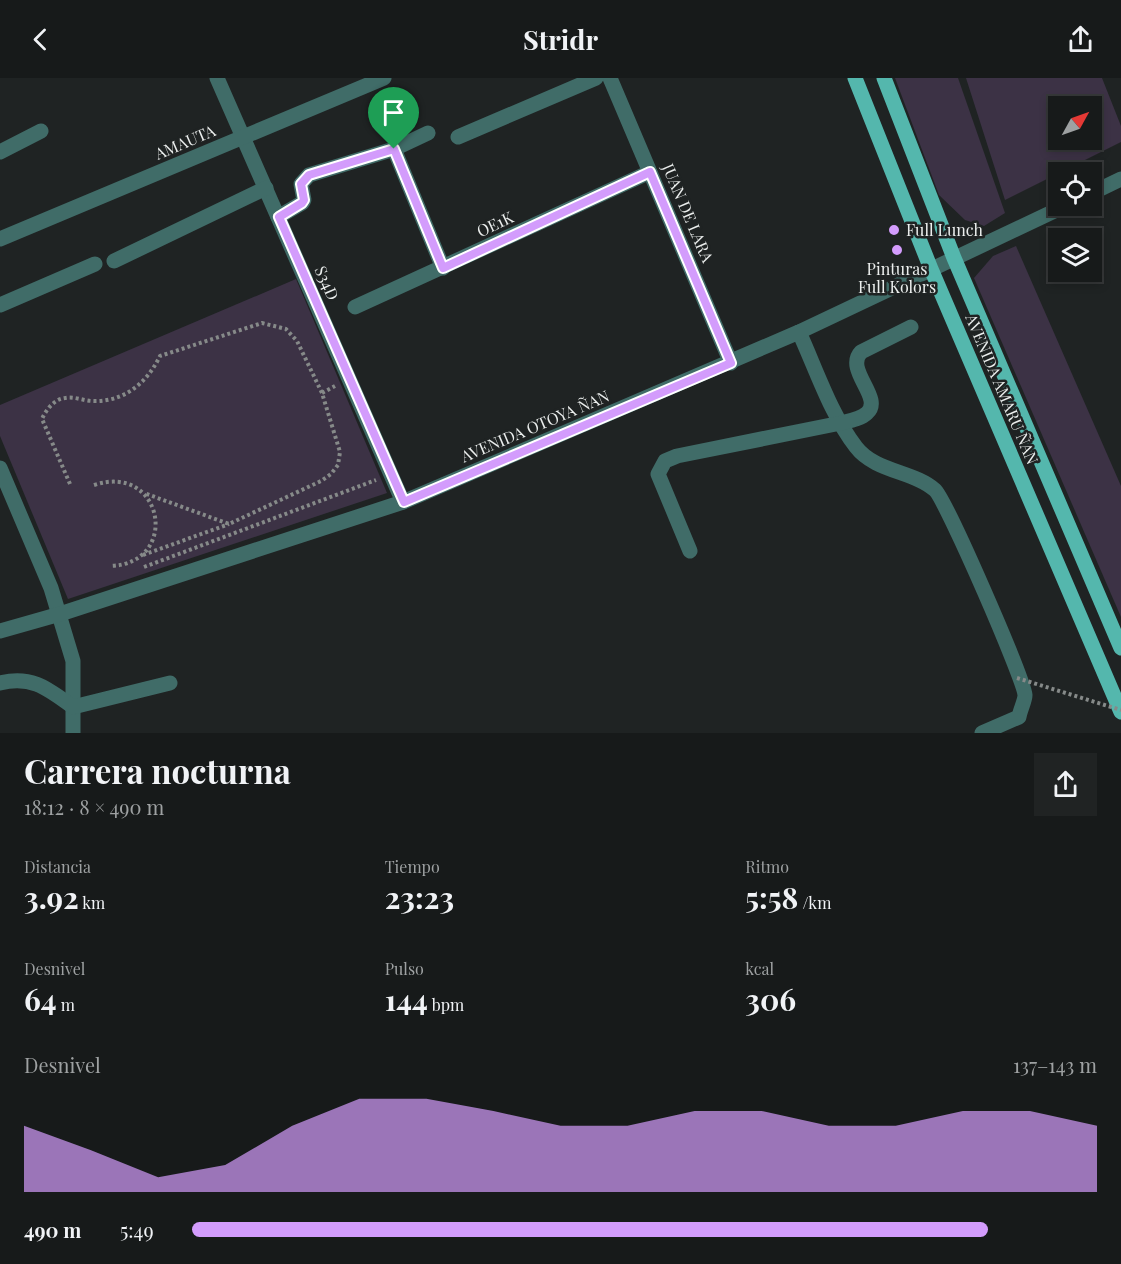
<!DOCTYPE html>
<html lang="es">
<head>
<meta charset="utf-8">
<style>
	body { margin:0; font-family:"Playfair Display",serif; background:#202323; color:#f1f3f6; height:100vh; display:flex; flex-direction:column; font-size:22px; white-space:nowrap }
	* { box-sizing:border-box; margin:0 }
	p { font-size:20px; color:#9ea1a2 }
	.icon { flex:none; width:33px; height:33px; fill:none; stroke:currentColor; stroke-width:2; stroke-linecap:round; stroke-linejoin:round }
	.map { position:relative; height:655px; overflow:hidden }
	.panel { display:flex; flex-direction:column; background:#171a1a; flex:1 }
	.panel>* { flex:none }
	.needle { width:39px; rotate:50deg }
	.tools { position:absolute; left:1048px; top:18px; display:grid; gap:12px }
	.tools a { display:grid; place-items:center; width:54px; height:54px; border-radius:0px; background:#171a1a; box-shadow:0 3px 9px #0003,0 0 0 2px #363839; font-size:30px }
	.pin { position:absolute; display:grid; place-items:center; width:51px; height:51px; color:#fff; margin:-62px -26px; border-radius:50% 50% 50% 0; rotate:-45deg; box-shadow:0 0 6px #0007 }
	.pin .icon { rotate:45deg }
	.round { display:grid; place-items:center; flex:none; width:63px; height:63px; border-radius:0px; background:#202323 }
	.head { display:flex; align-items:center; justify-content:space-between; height:102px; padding:0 24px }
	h1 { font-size:33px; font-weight:700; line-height:45px }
	.stats { display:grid; grid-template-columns:repeat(3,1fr); gap:9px; height:102px; padding:6px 24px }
	.stats div { display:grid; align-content:center }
	.stats b { font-size:30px; font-weight:700 }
	.stats small { font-size:16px; font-weight:400 }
	.stats p { font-size:16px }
	.chart { height:168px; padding:12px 24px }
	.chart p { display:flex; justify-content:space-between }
	.chart svg { width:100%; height:108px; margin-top:6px; fill:#d39cfc; opacity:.7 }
	ul { padding:0 24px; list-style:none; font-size:20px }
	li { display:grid; grid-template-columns:96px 72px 1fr; align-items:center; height:45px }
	li i { height:15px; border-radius:8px; background:#d39cfc }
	header { display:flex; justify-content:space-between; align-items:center; height:78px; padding:0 24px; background:#171a1a; font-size:27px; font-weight:700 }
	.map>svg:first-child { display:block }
	.green { fill:#3c3245; fill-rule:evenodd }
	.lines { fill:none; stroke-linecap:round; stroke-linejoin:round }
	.path { stroke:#868a89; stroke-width:4; stroke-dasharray:3 3; stroke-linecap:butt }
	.minor { stroke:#406c68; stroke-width:15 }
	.major { stroke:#54b7ad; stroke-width:15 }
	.path-bridge { stroke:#868a89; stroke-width:4; stroke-dasharray:3 3; stroke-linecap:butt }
	.route-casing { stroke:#fff; stroke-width:12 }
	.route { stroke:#d39cfc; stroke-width:8 }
	.poi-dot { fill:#d39cfc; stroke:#1f2323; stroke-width:2 }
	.labels { text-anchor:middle; stroke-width:5; stroke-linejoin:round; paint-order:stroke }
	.street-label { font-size:16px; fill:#ebeeed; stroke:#1f2323 }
	.poi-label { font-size:16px; fill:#ebeeed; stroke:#1f2323; text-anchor:start }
</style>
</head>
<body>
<header><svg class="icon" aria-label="back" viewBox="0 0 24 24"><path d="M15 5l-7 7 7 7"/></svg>Stridr<svg class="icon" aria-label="share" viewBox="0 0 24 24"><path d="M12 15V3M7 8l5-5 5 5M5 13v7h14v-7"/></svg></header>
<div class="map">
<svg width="1121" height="655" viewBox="0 0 1121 655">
	<rect width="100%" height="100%" fill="#1f2323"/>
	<g class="green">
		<polygon points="895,0 958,0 1005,135 984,148 965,142 939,117"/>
		<path d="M 966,0 L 1102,0 L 1121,48 L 1121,64 L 1005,122 ZM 1059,28 L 1092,28 L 1092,62 L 1059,62 Z"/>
		<polygon points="1016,168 1121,408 1121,539 974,200 993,178"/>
		<polygon points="296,201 387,415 68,521 0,358 0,327"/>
	</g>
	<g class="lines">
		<g class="path">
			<polyline points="322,315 335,308"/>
			<path d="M 70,406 L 42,341 C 46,332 54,321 65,320 C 74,318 84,323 93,323 C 124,324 147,305 160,278 L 262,245 L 286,251 L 297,263 L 322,315 L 340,374 L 338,387 L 331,396 L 321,403 L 229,446 L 144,415"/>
			<path d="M 94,407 C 164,384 181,486 110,488"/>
			<polyline points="143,477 229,446"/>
			<polyline points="144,489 376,402"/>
		</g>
		<g class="minor">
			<polyline points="217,0 403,424"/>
			<polyline points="610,0 731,285"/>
			<polyline points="458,59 596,0"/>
			<polyline points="394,71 443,190"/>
			<polyline points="0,74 41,53"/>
			<polyline points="1092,115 1121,101"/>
			<polyline points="278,139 302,125 304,122 301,106 309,97 394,71 428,55"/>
			<polyline points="0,161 384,0"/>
			<polyline points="114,183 266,110"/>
			<polyline points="0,227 95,186"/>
			<polyline points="355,229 650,94"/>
			<path d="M 799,254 C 816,291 831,337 856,369 C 875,394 914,393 935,412 C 946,422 1024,601 1025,617 C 1025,623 1020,632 1019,639 L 982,655"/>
			<polyline points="0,390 51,510 73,583 73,655"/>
			<path d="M 690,473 L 658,396 L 665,383 L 677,378 L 841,345 C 849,343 861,341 867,335 C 884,320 844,292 861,274 L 911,249"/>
			<polyline points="0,553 60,536 403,424 799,254 1065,128"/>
			<path d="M 0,605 C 32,597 48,611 73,629 L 170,605"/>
		</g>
		<g class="major">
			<polyline points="855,0 931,191 1121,634"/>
			<polyline points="884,0 954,180 1121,570"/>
		</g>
		<polyline class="path-bridge" points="1017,600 1121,632"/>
	</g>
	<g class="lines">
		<g class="route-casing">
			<polygon id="route" points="394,71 443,190 650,94 731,285 404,424 279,139 302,125 304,122 301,106 309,97"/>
		</g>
		<use href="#route" class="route"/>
	</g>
	<g class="poi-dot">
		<circle cx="894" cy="152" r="6"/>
		<circle cx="897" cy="172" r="6"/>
	</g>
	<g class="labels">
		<g class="street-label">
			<text transform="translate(185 64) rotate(-23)" y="6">AMAUTA</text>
			<text transform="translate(688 135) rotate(67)" y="6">JUAN DE LARA</text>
			<text transform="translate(495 146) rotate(-25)" y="6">OE1K</text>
			<text transform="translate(327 205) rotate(66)" y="6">S34D</text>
			<text transform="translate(1002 311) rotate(67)" y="6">AVENIDA AMARU ÑAN</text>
			<text transform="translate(535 348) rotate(-23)" y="6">AVENIDA OTOYA ÑAN</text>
		</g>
		<g class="poi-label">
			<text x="906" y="158">Full Lunch</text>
			<text x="897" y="197" text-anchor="middle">Pinturas<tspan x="897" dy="18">Full Kolors</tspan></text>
		</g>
	</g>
</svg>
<div class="tools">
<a><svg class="needle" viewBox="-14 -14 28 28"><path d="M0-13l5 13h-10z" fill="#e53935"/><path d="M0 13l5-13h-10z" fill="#9ea1a2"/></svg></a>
<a><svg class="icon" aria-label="locate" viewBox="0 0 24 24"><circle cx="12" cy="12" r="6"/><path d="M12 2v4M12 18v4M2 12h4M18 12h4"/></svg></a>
<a><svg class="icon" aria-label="layers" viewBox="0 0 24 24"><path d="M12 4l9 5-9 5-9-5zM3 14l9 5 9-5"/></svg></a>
</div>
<div class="pin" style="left:394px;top:71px;background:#1e9e55"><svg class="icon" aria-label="arrive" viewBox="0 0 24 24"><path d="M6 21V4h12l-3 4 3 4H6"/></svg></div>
</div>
<section class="panel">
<div class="head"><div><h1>Carrera nocturna</h1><p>18:12 · 8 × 490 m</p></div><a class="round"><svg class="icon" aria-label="share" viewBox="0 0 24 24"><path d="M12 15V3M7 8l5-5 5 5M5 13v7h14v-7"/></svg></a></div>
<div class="stats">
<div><p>Distancia</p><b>3.92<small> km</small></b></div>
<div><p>Tiempo</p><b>23:23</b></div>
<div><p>Ritmo</p><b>5:58<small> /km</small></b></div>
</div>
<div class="stats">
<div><p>Desnivel</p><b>64<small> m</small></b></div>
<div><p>Pulso</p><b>144<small> bpm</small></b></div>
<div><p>kcal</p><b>306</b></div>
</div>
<div class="chart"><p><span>Desnivel</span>137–143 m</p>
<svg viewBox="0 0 160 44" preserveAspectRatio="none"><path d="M0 44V17L10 27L20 38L30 33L40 17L50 6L60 6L70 11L80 17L90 17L100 11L110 11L120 17L130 17L140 11L150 11L160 17V44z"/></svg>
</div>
<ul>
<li><b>490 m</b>5:49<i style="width:88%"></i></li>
</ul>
</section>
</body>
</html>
